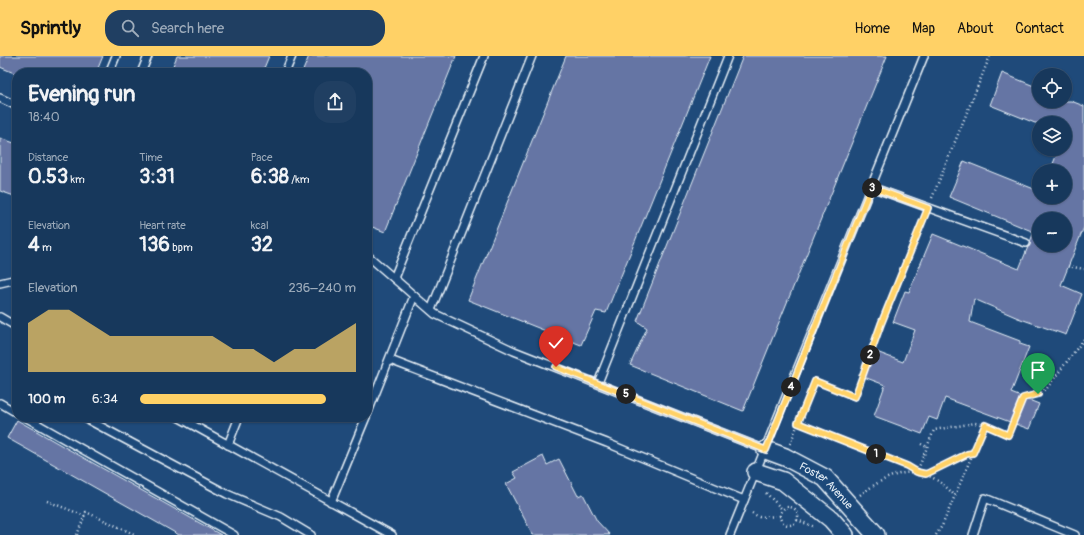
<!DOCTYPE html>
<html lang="en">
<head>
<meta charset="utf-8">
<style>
	body { margin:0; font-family:Pangolin,sans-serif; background:#203f62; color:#f1f3f6; height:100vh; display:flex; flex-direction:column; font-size:15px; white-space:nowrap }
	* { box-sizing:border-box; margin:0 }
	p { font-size:13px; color:#9eacbb }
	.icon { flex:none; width:22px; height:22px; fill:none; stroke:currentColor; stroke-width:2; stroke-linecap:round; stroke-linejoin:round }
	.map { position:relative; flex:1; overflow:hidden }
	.sheet { position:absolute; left:12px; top:12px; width:360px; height:354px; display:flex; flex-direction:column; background:#17385c; border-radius:16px; box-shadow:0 1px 3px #0004,0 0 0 1px #365272 }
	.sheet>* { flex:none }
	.controls { position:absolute; left:1032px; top:12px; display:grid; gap:8px }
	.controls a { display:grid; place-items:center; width:40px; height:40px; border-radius:50%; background:#17385c; box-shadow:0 1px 3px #0004,0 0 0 1px #365272; font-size:20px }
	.pin { position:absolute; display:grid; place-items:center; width:34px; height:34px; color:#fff; margin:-41px -17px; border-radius:50% 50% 50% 0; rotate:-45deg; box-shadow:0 0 4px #0007 }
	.pin .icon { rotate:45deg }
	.km { position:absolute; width:20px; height:20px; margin:-10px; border-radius:50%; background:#222; color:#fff; font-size:11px; line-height:20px; text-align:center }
	.round { display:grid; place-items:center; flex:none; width:42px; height:42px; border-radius:16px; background:#203f62 }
	.headline { display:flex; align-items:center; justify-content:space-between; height:68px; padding:0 16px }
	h1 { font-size:22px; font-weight:700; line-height:30px }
	.figures { display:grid; grid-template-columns:repeat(3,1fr); gap:6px; height:68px; padding:4px 16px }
	.figures div { display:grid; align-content:center }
	.figures b { font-size:20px; font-weight:700 }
	.figures small { font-size:11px; font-weight:400 }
	.figures p { font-size:11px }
	.chart { height:112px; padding:8px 16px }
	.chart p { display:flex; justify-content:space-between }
	.chart svg { width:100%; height:72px; margin-top:4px; fill:#ffd166; opacity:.7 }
	ul { padding:0 16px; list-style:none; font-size:13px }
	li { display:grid; grid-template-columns:64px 48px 1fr; align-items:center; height:30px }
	li i { height:10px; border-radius:5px; background:#ffd166 }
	header { display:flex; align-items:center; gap:24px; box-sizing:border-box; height:56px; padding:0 20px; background:#ffd166; color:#111 }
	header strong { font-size:19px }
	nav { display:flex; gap:22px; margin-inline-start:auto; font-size:14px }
	.search { width:280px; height:36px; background:#203f62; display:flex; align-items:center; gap:10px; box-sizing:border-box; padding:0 14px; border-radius:16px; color:#9eacbb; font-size:15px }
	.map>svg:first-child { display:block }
	.building { fill:#6575a4; stroke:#e8f1f8; fill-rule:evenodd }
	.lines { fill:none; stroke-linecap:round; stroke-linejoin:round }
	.service-casing { stroke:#e8f1f8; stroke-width:10 }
	.tertiary-casing { stroke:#e8f1f8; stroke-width:20 }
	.path { stroke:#e8f1f8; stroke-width:2.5; stroke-dasharray:1 3; stroke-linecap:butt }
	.service { stroke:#1f4a7a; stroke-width:7 }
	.tertiary { stroke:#1f4a7a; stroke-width:17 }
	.route-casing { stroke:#fff; stroke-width:8 }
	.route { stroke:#ffd166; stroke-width:5 }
	.labels { text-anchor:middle; stroke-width:3; stroke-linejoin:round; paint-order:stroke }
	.street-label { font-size:11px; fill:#e8f1f8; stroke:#1f4a7a }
</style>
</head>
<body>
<header>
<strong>Sprintly</strong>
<div class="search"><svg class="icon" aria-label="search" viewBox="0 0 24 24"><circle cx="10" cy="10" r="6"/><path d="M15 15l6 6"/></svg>Search here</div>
<nav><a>Home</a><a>Map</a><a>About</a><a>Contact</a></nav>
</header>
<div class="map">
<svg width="1084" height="479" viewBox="0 0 1084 479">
	<rect width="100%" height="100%" fill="#1f4a7a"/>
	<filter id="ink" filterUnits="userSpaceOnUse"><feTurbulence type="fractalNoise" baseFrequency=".025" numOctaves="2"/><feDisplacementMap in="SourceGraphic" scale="8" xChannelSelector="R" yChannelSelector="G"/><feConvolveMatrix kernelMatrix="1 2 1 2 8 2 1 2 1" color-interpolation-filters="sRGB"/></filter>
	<g filter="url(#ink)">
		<g class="building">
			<polygon points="0,0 103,0 96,17 14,17 0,11"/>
			<polygon points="177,0 269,0 262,17 170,17"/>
			<polygon points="309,0 456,0 385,176 367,169 367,17 302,17"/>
			<polygon points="566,0 710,0 606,257 596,255 581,289 468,244"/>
			<polygon points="743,0 887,0 743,355 630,309 647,272 637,265"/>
			<path d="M 1002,17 L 1039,32 L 1039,45 L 1071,45 L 1084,50 L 1084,171 L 1061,229 L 1082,238 L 1066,279 L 1018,262 L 974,243 L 970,266 L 1020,285 L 1020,288 L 1029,291 L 1011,337 L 1039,348 L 1029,373 L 945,342 L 937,364 L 929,361 L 922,378 L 874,360 L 885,329 L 864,321 L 874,295 L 903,306 L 915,274 L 893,266 L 905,235 L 909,236 L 933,178 L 1019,213 L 1034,176 L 949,141 L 964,105 L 1039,135 L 1039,141 L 1065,141 L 1065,115 L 1050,115 L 1059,93 L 1065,93 L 1065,67 L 1035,67 L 990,49 ZM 1039,163 L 1065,163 L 1065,189 L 1039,189 Z"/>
			<polygon points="0,82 17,88 17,141 0,135"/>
			<polygon points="17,364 68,393 221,479 179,479 7,382"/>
			<polygon points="543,400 547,409 559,403 578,440 583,438 597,465 610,479 533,479 506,428 517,422 513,416"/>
		</g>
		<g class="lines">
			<g class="service-casing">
				<g id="service">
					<polyline points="109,17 116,0"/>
					<polyline points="141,17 148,0"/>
					<polyline points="285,17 292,0"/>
					<polyline points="0,42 17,50"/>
					<polyline points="871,131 1026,187"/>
					<polyline points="367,199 435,258 514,295 766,394"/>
					<polyline points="394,222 484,0"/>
					<polyline points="0,227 17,223"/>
					<polyline points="431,254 532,0"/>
					<polyline points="0,261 17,271"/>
					<polyline points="390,304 607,387 744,444"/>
					<polyline points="598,327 728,0"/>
					<polyline points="0,347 17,357"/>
					<polyline points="367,359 414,240"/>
					<polyline points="25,361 234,479"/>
					<polyline points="83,361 227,438 281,461 311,479"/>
					<polyline points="178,361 392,479"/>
					<polyline points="191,368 194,361"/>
					<polyline points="228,389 239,361"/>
					<polyline points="331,446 366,361"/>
					<polyline points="730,479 924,0"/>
					<polyline points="973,479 985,442 1075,479"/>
				</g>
			</g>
			<g class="tertiary-casing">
				<g id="tertiary">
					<path id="s1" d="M 766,394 L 785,401 L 825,422 L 876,479"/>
					<polyline points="756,416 783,425 831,463 845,479"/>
				</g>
			</g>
			<g class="path">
				<polyline points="932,142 990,0"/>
				<polyline points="1068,210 1084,213"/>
				<polyline points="798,367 907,410 917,416 934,374 975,367 985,369"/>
				<polyline points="790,388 815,325 855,341 881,268 925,160"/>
				<polyline points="921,388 927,391"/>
				<polyline points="926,418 967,398 973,397"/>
				<polyline points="766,437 782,453"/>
				<path d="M 860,439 C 894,413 924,405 955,440"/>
				<polyline points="47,445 85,460"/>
				<circle cx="789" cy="460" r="9"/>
				<polyline points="752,457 759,461 780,460"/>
				<polyline points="797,464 815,471"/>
				<polyline points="77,479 86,456 136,479"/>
				<polyline points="936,479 942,470 985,369 1008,379 1023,342 1038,338 1047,332 1084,283"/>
			</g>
			<use href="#service" class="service"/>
			<use href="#tertiary" class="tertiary"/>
		</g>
	</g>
	<g class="lines" filter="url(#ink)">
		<g class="route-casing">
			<polyline id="route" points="556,311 766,394 871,131 928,152 881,268 855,341 815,325 798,367 907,410 917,416 926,418 967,398 973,397 985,369 1008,379 1023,342 1038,338"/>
		</g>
		<use href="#route" class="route"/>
	</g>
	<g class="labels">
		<g class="street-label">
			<text dy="4" stroke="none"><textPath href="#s1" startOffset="71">Foster Avenue</textPath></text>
		</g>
	</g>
</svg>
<div class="controls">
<a><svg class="icon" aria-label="locate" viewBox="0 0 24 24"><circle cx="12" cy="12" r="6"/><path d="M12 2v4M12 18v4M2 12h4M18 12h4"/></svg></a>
<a><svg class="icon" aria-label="layers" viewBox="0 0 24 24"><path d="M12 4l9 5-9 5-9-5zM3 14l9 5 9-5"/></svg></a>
<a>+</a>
<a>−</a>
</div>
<div class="pin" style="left:1038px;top:338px;background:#1e9e55"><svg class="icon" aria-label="arrive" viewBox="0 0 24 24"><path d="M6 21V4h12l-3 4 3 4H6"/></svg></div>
<div class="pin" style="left:556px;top:311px;background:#d93025"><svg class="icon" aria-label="check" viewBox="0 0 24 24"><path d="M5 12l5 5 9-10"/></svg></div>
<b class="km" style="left:876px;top:398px">1</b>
<b class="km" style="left:870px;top:299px">2</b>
<b class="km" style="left:872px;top:132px">3</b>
<b class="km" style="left:791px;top:331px">4</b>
<b class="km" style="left:626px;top:338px">5</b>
<section class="sheet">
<div class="headline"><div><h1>Evening run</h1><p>18:40</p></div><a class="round"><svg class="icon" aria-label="share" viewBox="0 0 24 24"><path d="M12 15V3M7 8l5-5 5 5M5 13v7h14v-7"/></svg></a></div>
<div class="figures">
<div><p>Distance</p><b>0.53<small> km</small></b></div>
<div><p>Time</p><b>3:31</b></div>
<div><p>Pace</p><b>6:38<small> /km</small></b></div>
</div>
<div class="figures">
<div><p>Elevation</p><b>4<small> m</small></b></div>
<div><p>Heart rate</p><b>136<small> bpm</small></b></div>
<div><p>kcal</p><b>32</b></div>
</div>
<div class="chart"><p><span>Elevation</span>236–240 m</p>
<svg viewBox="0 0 160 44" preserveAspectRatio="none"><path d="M0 44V14L10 6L20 6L30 14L40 22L50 22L60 22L70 22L80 22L90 22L100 30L110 30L120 38L130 30L140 30L150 22L160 14V44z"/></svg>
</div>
<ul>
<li><b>100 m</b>6:34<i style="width:86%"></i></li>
</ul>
</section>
</div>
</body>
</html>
